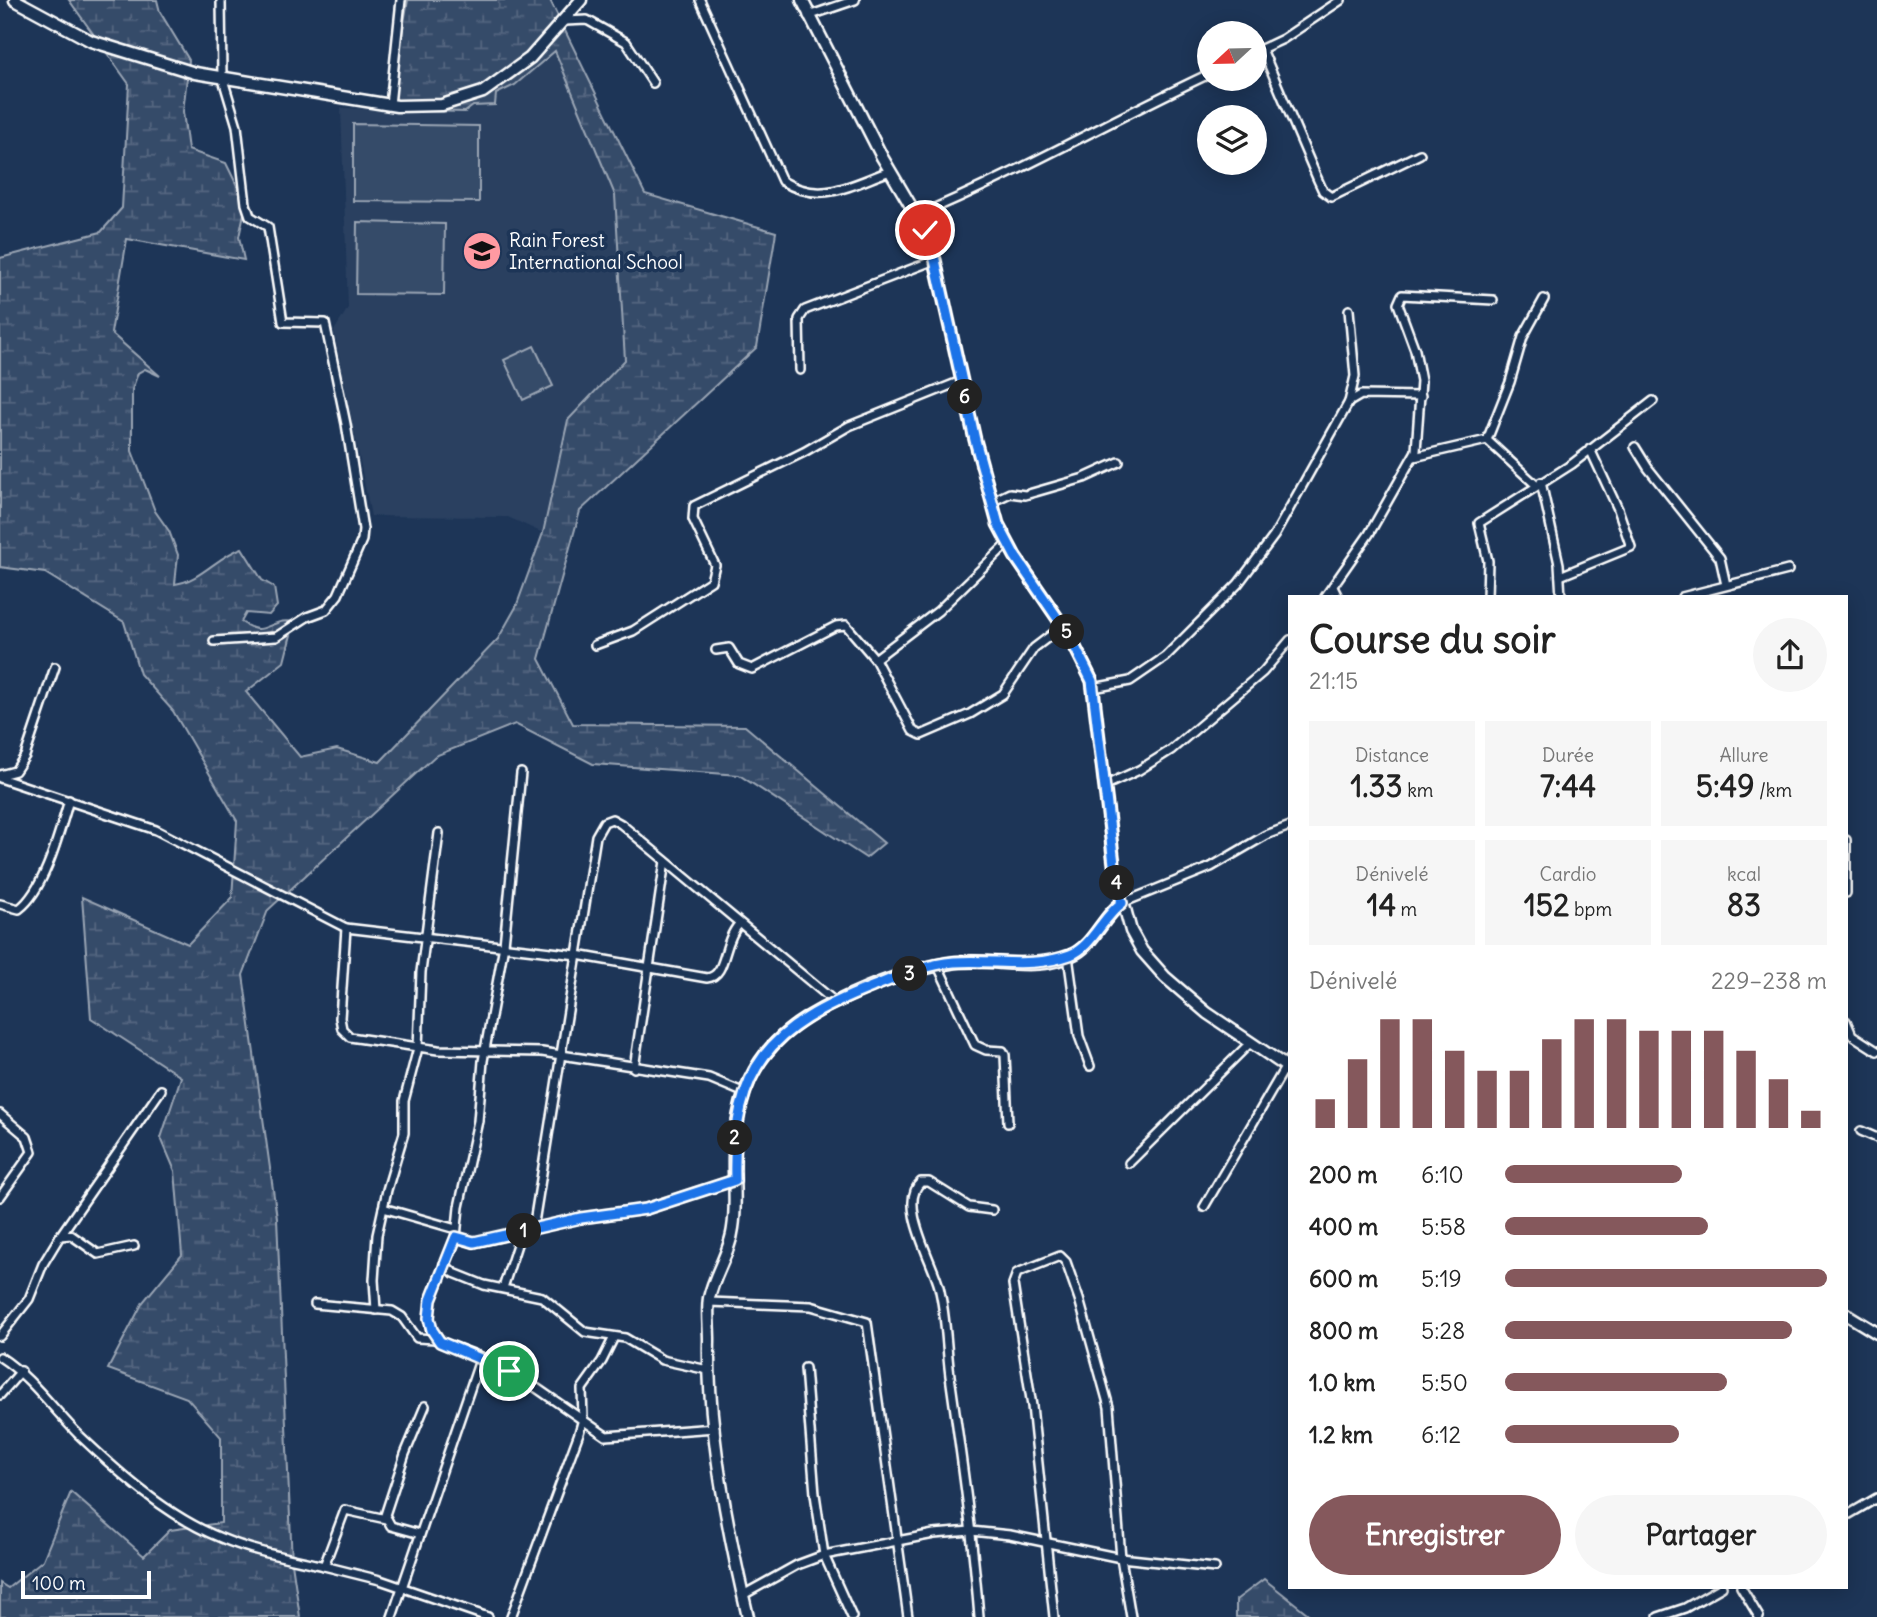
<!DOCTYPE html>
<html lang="fr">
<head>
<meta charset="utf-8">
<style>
	body { margin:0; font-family:Delius,sans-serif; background:#f6f6f6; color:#222; height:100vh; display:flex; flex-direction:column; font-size:26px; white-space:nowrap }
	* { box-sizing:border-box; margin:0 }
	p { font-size:23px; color:#767676 }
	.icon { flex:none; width:38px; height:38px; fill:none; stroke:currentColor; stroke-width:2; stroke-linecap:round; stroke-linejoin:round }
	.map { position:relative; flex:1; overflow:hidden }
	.panel { position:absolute; left:1288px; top:595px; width:560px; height:994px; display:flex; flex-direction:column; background:#fff; border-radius:0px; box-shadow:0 4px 18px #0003 }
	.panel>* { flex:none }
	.needle { width:46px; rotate:248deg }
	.tools { position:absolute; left:1197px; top:21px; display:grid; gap:14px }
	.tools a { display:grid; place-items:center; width:70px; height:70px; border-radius:50%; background:#fff; box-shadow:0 4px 18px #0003; font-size:35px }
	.scale { position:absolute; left:21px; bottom:18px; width:130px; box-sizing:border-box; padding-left:7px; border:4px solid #fff; border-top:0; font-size:19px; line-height:24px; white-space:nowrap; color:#fff; -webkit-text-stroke:5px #1d3557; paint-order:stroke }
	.pin { position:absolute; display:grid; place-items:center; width:60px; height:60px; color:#fff; margin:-30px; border:4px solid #fff; border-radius:50%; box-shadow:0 2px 7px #0007 }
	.km { position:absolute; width:35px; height:35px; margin:-18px; border-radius:50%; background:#222; color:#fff; font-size:19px; line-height:35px; text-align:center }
	.round { display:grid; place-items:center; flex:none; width:74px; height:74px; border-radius:37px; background:#f6f6f6 }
	.overview { display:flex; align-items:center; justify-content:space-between; height:119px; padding:0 21px }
	h1 { font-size:38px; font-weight:800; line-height:52px }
	.figures { display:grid; grid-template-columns:repeat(3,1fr); gap:10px; height:119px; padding:7px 21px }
	.figures div { display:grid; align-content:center; border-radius:0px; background:#f6f6f6; text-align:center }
	.figures b { font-size:30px; font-weight:800 }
	.figures small { font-size:19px; font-weight:400 }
	.figures p { font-size:19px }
	.chart { height:196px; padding:14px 21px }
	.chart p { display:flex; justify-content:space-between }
	.chart svg { width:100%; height:126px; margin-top:7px; stroke:#85585c; stroke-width:6 }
	.primary-button { display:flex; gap:14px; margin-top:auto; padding:14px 21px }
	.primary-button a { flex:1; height:80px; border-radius:42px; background:#85585c; color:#fff; font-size:28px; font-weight:800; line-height:80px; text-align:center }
	.primary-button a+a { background:#f6f6f6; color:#222 }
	ul { padding:0 21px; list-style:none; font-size:23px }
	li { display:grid; grid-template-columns:112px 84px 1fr; align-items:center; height:52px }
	li i { height:18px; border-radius:9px; background:#85585c }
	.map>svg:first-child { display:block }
	.built { fill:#2a4161 }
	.wetland { fill:url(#wetland-marsh); stroke:#9aa5b4; stroke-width:2 }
	.garden { fill:#364b69; stroke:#9aa5b4; stroke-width:2 }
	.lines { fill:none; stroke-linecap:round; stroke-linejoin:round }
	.street-casing { stroke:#fff; stroke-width:12 }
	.secondary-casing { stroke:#fff; stroke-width:15 }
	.street { stroke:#1d3557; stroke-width:7 }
	.secondary { stroke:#1d3557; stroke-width:10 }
	.route-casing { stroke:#fff; stroke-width:14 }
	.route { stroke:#1a73e8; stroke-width:9 }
	.labels { text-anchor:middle; stroke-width:7; stroke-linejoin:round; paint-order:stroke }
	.poi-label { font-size:19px; fill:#fff; stroke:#1d3557; text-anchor:start }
</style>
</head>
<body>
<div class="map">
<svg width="1877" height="1617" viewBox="0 0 1877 1617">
	<defs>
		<pattern id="wetland-marsh" width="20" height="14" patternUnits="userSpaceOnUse" patternTransform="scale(1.75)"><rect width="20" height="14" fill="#364b69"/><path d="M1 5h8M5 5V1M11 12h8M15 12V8" fill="none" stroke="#546680"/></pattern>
	</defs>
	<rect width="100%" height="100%" fill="#1d3557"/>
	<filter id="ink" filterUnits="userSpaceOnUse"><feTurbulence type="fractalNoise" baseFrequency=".0143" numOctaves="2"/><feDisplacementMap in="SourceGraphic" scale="14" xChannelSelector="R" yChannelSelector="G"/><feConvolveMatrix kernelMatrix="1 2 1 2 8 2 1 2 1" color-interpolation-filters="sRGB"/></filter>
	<g filter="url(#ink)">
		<polygon class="built" points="555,51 615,195 625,360 568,420 543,533 508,517 371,516 334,331 348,308 341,108 465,112 473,106 495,105 496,94 515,85"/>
		<g class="wetland">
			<path d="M 69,0 L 157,0 L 160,12 L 189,60 L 183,112 L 188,150 L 226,163 L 246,204 L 239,237 L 244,260 L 127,239 L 111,333 L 160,376 L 145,369 L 138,373 L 132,390 L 132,451 L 155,511 L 169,531 L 178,555 L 175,584 C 200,581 218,556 242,548 L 262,580 L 274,587 L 277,606 L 269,615 L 246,613 L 241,622 C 261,635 262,627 280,622 C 285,620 293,622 299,622 L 293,627 L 284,662 L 246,692 L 300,757 L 337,749 L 380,762 L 498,639 L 516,607 L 543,533 L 568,420 L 625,360 L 615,195 L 555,51 L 515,85 L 496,94 L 495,105 L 473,106 L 465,112 L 388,110 L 408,0 L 550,0 L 645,194 L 776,232 L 757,347 L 580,511 L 539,659 L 573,724 L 745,726 L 884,843 L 866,858 L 739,775 L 593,764 L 515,724 L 435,756 L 268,910 L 243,975 L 277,1218 L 292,1563 L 300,1617 L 0,1617 L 0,1583 L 8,1588 L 43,1560 L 71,1492 L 144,1556 L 170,1530 L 221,1523 L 221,1437 L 187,1398 L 108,1369 L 143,1302 L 182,1255 L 175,1171 L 161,1138 L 181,1077 L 91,1018 L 82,897 L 188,944 L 232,898 L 237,821 L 173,711 L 140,674 L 124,622 L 45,573 L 0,567 L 0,258 L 101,232 L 122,208 L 129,84 Z"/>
			<polygon points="1264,1579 1312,1617 1236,1617 1236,1600"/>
		</g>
		<g class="garden">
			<polygon points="353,124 479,126 479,202 353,201"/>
			<polygon points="357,222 445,224 444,295 356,294"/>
			<polygon points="534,346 553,386 523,400 504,360"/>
		</g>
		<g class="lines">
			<g class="street-casing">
				<g id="street">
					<path d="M 700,0 L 782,181 C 822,205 850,185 890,171"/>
					<polyline points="808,16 855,0"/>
					<polyline points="565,21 587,20 626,42 653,83"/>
					<polyline points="1262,49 1317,178 1323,191 1331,197 1420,154"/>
					<polyline points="1255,52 1283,39 1341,0"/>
					<polyline points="390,105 401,0"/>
					<path d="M 916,216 C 1017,174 1111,120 1209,74"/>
					<polyline points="800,370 799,319 805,310 935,260"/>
					<polyline points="1349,402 1361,395 1421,396"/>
					<polyline points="1487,440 1510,382 1523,337 1544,299"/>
					<polyline points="1635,447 1648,468 1720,558 1726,585"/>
					<polyline points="1414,457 1487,440 1536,485"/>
					<polyline points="1541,482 1559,564 1561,597"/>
					<polyline points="991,502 1010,493 1025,495 1084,478 1119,462"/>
					<polyline points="1560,576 1631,547 1618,509 1590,449"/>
					<polyline points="1333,587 1338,597"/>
					<polyline points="1325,597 1369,534 1416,451 1421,381 1415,350 1398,304 1402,295 1493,300"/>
					<polyline points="1487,597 1488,561 1479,523 1572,464 1653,401"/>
					<polyline points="1682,597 1788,570"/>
					<polyline points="214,641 276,637 307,617 326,610 338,595 362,540 363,529 346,424 325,323 283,322 268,227 250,216 246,204 237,126 222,76 221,0"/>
					<polyline points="595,645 633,631 711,581 715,565 693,519 694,506 804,452 849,426 961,381"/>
					<polyline points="716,650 729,648 739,664 752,669 836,626 846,625 875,659 913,731 921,735 970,714 1003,694 1034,648 1063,626"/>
					<polyline points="875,659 938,611 1007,544"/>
					<polyline points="1093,688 1130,681 1165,657 1238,584 1274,536 1349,402 1355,376 1349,310"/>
					<polyline points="521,773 504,945 483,1061 478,1121 459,1207 456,1237 431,1300 429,1318 431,1330 440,1342 481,1357 522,1378 606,1436 715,1428"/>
					<polyline points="0,775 15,771 25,756 55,667"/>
					<path d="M 0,778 L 156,830 L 346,928 L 577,955 L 707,978 C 727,976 722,943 739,924"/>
					<polyline points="1106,785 1139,770 1171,750 1263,672 1290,640"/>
					<polyline points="1846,840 1846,893"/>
					<polyline points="1122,903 1211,867 1266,835 1290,826"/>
					<path d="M 0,904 L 19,909 C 45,890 60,830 69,800"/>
					<polyline points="346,928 340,1018 342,1029 350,1037 438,1050 542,1052 709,1078 745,1093"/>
					<polyline points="1068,956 1079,1036 1090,1066"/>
					<polyline points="938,966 975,1045 986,1050 1003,1051 1005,1055 1008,1123"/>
					<polyline points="1846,1021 1852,1035 1877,1051"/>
					<polyline points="634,1068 665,861"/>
					<polyline points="0,1114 27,1137 32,1152 0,1197"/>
					<polyline points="1861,1131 1877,1138"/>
					<polyline points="1129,1163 1251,1042"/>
					<polyline points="1204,1207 1290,1059"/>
					<polyline points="383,1208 456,1229"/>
					<polyline points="533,1229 596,836 604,822 612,819 621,824 835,1002"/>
					<polyline points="60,1236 161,1090"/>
					<polyline points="456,1237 474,1243 581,1218 646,1209 735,1180"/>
					<polyline points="444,1264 454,1273 484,1285 542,1297 585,1332 625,1338 662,1360 708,1370"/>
					<polyline points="503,1288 521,1232"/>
					<polyline points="709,1302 811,1306 867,1322 908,1617"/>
					<polyline points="315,1304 392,1311 402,1317 417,1338 436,1339"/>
					<polyline points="376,1310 374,1280 377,1235 387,1190 404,1133 404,1101 418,1048 421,972 439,833"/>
					<polyline points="0,1336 29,1299 43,1264 60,1236 71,1235 98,1254 134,1246"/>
					<path d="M 0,1357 C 31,1377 53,1409 79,1435 C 120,1474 168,1517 221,1538 C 254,1552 290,1558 324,1566"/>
					<polyline points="805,1368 815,1494 824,1555 852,1617"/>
					<polyline points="0,1395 21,1371"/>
					<polyline points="1846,1516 1877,1498"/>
					<polyline points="386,1519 345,1510 324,1566 380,1580 488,1617"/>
					<polyline points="420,1534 391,1526 385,1515 405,1454 425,1406"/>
					<polyline points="1741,1587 1759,1617"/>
					<polyline points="743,1595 797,1565 824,1555 934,1534 971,1531 1010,1535 1121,1558 1215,1568"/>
					<polyline points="392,1617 481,1357"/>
					<polyline points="511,1617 579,1433 583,1419 582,1389 602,1361 614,1337"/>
					<path d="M 979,1617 C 973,1538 962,1461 951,1383 C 946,1351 947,1319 939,1287 C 933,1262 897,1203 921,1182 L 929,1182 L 969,1207 L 992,1210"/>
					<polyline points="1054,1617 1032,1406 1013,1284 1017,1273 1060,1256 1066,1262 1079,1299 1109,1407 1121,1558 1131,1617"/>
					<polyline points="1658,1617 1685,1608 1722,1587"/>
				</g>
			</g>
			<g class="secondary-casing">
				<g id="secondary">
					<polyline points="15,0 91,41 195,73 397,106 442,105 483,92 530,58 581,0"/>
					<polyline points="802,0 882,157 925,230 935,260 975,440 998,524 1015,556 1069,635 1092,681 1115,872 1131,931 1142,951 1165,977 1207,1013 1290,1069"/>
					<polyline points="1846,1314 1877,1333"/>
					<path d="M 748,1617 C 728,1533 707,1426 709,1340 C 709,1327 707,1311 709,1298 C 714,1274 730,1253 733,1228 C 737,1203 733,1179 734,1154 C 737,1077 767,1034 836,1002 C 871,985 912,969 951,963 C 991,956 1037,975 1076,953 C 1095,942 1104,915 1122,903"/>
				</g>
			</g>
			<use href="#street" class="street"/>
			<use href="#secondary" class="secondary"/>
		</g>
	</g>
	<g class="lines" filter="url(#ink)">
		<g class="route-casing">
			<path id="route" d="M 509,1371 L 440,1342 L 432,1330 L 429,1318 L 431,1300 L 456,1237 L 474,1242 L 581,1218 L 646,1209 L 735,1180 C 732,1066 770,1027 872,987 C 897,977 928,964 954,962 C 994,959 1031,969 1070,955 C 1092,947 1103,916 1122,903 L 1115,872 L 1092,681 L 1069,635 L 1015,556 L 998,524 L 975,440 L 935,260 L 925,230"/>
		</g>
		<use href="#route" class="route"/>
	</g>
	<defs>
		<g id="university-disc" transform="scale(2.0125)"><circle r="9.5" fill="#ff9aa2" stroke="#1d3557"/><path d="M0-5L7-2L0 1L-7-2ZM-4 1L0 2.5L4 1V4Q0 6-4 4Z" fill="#111"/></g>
	</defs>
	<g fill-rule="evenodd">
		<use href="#university-disc" x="482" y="251"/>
	</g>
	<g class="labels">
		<g class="poi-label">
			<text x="509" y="247">Rain Forest<tspan x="509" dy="22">International School</tspan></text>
		</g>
	</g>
</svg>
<div class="tools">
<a><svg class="needle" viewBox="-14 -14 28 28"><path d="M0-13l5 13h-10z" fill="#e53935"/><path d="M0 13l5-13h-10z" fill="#767676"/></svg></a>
<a><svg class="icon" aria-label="layers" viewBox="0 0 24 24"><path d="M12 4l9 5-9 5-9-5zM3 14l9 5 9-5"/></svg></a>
</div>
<div class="scale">100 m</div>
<div class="pin" style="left:509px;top:1371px;background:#1e9e55"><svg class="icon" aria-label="arrive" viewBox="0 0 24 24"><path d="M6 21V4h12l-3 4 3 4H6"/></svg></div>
<div class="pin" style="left:925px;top:230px;background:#d93025"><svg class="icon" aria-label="check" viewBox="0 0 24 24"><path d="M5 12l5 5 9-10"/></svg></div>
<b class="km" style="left:524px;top:1231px">1</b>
<b class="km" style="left:735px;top:1138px">2</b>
<b class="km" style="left:910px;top:974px">3</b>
<b class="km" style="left:1117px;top:883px">4</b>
<b class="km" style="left:1067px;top:632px">5</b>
<b class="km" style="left:965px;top:397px">6</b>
<section class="panel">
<div class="overview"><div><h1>Course du soir</h1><p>21:15</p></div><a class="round"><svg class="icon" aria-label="share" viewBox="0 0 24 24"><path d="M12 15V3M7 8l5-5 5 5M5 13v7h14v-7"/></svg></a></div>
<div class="figures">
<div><p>Distance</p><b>1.33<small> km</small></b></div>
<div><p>Durée</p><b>7:44</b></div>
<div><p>Allure</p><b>5:49<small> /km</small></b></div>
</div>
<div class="figures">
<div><p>Dénivelé</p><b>14<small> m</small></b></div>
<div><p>Cardio</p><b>152<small> bpm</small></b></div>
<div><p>kcal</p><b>83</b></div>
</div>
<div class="chart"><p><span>Dénivelé</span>229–238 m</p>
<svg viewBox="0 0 160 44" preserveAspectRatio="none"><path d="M5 44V34M15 44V20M25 44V6M35 44V6M45 44V17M55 44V24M65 44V24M75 44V13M85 44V6M95 44V6M105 44V10M115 44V10M125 44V10M135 44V17M145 44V27M155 44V38"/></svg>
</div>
<ul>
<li><b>200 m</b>6:10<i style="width:55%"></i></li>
<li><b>400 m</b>5:58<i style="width:63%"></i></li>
<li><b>600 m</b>5:19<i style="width:100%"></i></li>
<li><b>800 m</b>5:28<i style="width:89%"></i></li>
<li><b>1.0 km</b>5:50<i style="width:69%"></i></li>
<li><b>1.2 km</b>6:12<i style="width:54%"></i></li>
</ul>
<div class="primary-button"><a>Enregistrer</a><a>Partager</a></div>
</section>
</div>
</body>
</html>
